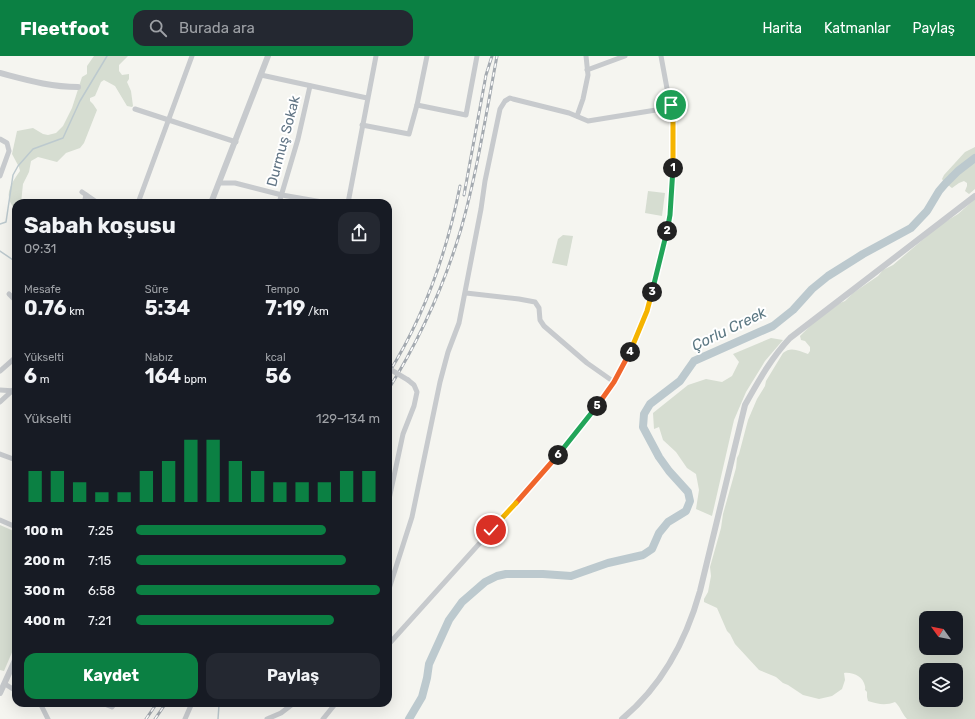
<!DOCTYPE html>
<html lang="tr">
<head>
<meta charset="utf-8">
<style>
	body { margin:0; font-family:Rubik,sans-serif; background:#242831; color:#f1f3f6; height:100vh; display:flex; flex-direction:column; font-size:15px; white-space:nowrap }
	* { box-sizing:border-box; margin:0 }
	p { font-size:13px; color:#9ea1a6 }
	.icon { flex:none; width:22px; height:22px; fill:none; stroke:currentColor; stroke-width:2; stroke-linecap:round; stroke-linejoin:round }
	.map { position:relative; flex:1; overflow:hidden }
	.drawer { position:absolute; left:12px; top:143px; width:380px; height:508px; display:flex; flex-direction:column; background:#171b24; border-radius:12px; box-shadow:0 4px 16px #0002 }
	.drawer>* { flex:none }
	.needle { width:26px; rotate:303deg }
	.tools { position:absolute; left:919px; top:555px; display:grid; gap:8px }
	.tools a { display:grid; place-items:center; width:44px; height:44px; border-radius:8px; background:#171b24; box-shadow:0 4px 16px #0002; font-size:20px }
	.pin { position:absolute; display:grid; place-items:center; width:34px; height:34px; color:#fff; margin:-17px; border:2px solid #fff; border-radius:50%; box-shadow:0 1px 4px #0007 }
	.km { position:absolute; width:20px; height:20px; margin:-10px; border-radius:50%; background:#222; color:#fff; font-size:11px; line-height:20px; text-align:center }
	.round { display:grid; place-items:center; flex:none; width:42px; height:42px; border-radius:12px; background:#242831 }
	.summary { display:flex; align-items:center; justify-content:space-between; height:68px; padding:0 12px }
	h1 { font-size:22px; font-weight:700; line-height:30px }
	.metrics { display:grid; grid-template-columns:repeat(3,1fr); gap:6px; height:68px; padding:4px 12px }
	.metrics div { display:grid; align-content:center }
	.metrics b { font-size:20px; font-weight:700 }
	.metrics small { font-size:11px; font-weight:400 }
	.metrics p { font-size:11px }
	.chart { height:112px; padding:8px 12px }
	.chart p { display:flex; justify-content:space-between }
	.chart svg { width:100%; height:72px; margin-top:4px; stroke:#0b8043; stroke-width:6 }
	.cta { display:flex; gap:8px; margin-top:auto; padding:8px 12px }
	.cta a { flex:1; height:46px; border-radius:12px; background:#0b8043; color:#fff; font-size:16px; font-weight:700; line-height:46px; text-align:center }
	.cta a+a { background:#242831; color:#f1f3f6 }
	ul { padding:0 12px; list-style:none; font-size:13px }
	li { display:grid; grid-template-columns:64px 48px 1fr; align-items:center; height:30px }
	li i { height:10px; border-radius:5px; background:#0b8043 }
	header { display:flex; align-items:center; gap:24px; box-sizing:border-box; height:56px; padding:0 20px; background:#0b8043; color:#fff }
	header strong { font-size:19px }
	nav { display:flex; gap:22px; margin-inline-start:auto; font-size:14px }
	.search { width:280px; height:36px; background:#242831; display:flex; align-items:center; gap:10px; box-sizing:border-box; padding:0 14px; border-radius:12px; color:#9ea1a6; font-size:15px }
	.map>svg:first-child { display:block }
	.green { fill:#d6ddd1; fill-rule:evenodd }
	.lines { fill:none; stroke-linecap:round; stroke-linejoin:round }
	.stream { stroke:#bcc9ce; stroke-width:1.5 }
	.river { stroke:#bcc9ce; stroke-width:8 }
	.minor { stroke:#c7cacd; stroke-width:5 }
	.tertiary { stroke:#c7cacd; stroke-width:6 }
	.rail-casing { stroke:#a4aab0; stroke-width:3 }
	.rail { stroke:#fff; stroke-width:1.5; stroke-dasharray:4.5; stroke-linecap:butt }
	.minor-bridge { stroke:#c7cacd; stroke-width:5 }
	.split-1-casing { stroke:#fff; stroke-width:8 }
	.split-2-casing { stroke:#fff; stroke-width:8 }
	.split-3-casing { stroke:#fff; stroke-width:8 }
	.split-4-casing { stroke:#fff; stroke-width:8 }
	.split-5-casing { stroke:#fff; stroke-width:8 }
	.split-6-casing { stroke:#fff; stroke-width:8 }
	.split-7-casing { stroke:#fff; stroke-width:8 }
	.split-8-casing { stroke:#fff; stroke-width:8 }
	.split-1 { stroke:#f5b400; stroke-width:5 }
	.split-2 { stroke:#22a559; stroke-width:5 }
	.split-3 { stroke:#22a559; stroke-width:5 }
	.split-4 { stroke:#f5b400; stroke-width:5 }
	.split-5 { stroke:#f0652b; stroke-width:5 }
	.split-6 { stroke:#22a559; stroke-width:5 }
	.split-7 { stroke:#f0652b; stroke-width:5 }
	.split-8 { stroke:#f5b400; stroke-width:5 }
	.labels { text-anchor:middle; stroke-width:4; stroke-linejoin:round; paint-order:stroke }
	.street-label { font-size:14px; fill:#617585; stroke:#fff }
	.water-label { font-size:15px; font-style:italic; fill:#5c7883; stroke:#fff }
</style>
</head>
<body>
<header>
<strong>Fleetfoot</strong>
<div class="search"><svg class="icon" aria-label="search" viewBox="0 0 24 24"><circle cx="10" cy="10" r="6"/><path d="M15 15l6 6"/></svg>Burada ara</div>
<nav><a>Harita</a><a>Katmanlar</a><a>Paylaş</a></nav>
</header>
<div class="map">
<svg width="975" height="663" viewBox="0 0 975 663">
	<rect width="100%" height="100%" fill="#f5f5f0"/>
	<g class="green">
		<path d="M 94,0 L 128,0 L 119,9 L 119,15 L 122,19 L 129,18 L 129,23 L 127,26 L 131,35 L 133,50 L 132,51 L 127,50 L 115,30 L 104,24 L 101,26 L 95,40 L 90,42 L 90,45 L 93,48 L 97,54 L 84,87 L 80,92 L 66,97 L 57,106 L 38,101 L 31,105 L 29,116 L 23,128 L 21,147 L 16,147 L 15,161 C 13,157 14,155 13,151 C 12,148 9,146 9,142 C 7,133 15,122 20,115 L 19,111 L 12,98 L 17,75 L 33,72 L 43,78 L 48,79 L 56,77 L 63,70 L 72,52 L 82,21 L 87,18 L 87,10 Z"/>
		<polygon points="975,91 975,133 969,138 965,135 967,130 967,127 964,125 959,127 952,132 944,126 942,123 944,119 965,96"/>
		<polygon points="648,135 665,137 662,160 645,157"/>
		<path d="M 975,143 L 975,663 L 907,663 C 902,658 900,650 895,646 C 885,650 878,648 868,645 L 867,641 L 867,636 C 863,632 866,636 865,630 C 863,621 854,616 844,617 L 845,624 L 842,633 L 832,640 L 819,643 L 803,639 L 788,629 L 783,627 L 776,621 L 759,614 L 735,588 L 730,578 L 727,575 L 717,552 L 704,546 L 704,543 L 708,536 L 711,520 L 710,511 L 721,472 L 723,458 L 736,412 L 737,402 L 739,398 L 748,364 L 757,343 L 765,330 L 766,325 L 783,297 C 791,290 799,295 808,298 L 810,295 L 810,291 L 805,285 L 801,284 L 800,280 L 813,267 L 840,247 L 845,245 L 853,237 L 878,220 L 883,214 L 893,209 L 940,169 L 958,158 ZM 926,562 L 956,562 L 956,592 L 926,592 ZM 926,614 L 956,614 L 956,644 L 926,644 Z"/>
		<polygon points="563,179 573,180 567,210 552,207 558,183"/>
		<polygon points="771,282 783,284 765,305 746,336 734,364 712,460 696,453 699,434 696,418 687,412 676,396 663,384 659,371 654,373 653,357 688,329 706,323 722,326 732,320 739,306 733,298"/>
		<polygon points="0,469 16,476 16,587 4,615 0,614"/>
	</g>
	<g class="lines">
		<g class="stream">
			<polyline points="0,168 6,166 13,119 18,110 33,93 63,82 80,45 107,0"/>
			<polyline points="0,195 16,206"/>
			<polyline points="216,647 219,649 218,663"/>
		</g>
		<polyline class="river" points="409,663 422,641 427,622 429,608 449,564 462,546 485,526 497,520 506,518 543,518 571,520 608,507 643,499 652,493 659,477 668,466 686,455 690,445 688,436 669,415 659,401 643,371 644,358 650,348 680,325 694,305 773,270 793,254 812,233 828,220 863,198 911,172 927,155 939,135 945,128 958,115 975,102"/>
		<g class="minor">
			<polyline points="587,14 625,0"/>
			<polyline points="261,19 367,42"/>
			<polyline points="417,49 427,0"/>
			<polyline points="135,53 236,86"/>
			<polyline points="577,60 583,43 588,19 586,0"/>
			<polyline points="362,69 409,78 417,49 466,59 477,0"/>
			<polyline points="0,83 7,87 9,95 0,120"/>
			<polyline points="220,127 235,127 282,139 328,147"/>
			<polyline points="82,136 98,147"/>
			<polyline points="84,147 86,139"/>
			<polyline points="138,147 192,0"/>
			<polyline points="279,147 298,83 310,30"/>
			<polyline points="348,147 376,0"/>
			<polyline points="466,237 519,243 535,246 539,252 540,264 544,270 587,307 614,326"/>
			<polyline points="9,238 16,245"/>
			<polyline points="0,315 16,301"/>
			<polyline points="0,334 15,335"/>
			<polyline points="0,346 13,334"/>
			<polyline points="0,398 16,404"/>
			<polyline points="388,448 403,378 414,350 417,336 414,329 408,324"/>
			<polyline points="0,464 16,471"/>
			<polyline points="388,536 412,461 440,326 448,296 459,267 481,153 485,125 500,53 505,45 510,42 513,43 569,57 588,65 656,54 671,49"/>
			<polyline points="388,589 560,398 604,341 628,299 647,255 659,210 670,159 673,110 673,65 661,0"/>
			<polyline points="5,628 16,635"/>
			<polyline points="40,647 48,663"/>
			<polyline points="102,647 112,651 115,647"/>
			<polyline points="185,663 192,647"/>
			<polyline points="267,663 281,657 294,647"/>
			<polyline points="323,663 336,647"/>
		</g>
		<g class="tertiary">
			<path d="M 0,17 C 27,24 50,31 78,31"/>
			<polyline points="211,147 268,0"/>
			<polyline points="0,637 16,602"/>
			<path d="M 622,663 C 663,629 686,585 700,535 L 745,349 C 758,326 771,302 790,282 L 975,140"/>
		</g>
		<g class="rail-casing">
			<g id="rail">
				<polyline points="464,139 486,19 492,0"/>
				<path d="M 388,318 C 424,261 447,196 460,130"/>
				<path d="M 388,334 C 420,283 444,230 461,173 C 477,117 486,58 497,0"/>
				<polyline points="146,663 157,647"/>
				<polyline points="155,663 166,647"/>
			</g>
		</g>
		<use href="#rail" class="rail"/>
		<polyline class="minor-bridge" points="388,312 408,324"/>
	</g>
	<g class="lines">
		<g class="split-1-casing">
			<polyline id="split-1" points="671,49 673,65 673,112"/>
		</g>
		<g class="split-2-casing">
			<polyline id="split-2" points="667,175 670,159 673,112"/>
		</g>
		<g class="split-3-casing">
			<polyline id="split-3" points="652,236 667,175"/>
		</g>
		<g class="split-4-casing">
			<polyline id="split-4" points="630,296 647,255 652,236"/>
		</g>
		<g class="split-5-casing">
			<polyline id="split-5" points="597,350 614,326 630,296"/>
		</g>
		<g class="split-6-casing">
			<polyline id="split-6" points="558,399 597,350"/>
		</g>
		<g class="split-7-casing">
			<polyline id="split-7" points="516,447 558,399"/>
		</g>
		<g class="split-8-casing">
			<polyline id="split-8" points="491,474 516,447"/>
		</g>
		<use href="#split-1" class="split-1"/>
		<use href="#split-2" class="split-2"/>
		<use href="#split-3" class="split-3"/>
		<use href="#split-4" class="split-4"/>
		<use href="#split-5" class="split-5"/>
		<use href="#split-6" class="split-6"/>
		<use href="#split-7" class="split-7"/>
		<use href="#split-8" class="split-8"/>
	</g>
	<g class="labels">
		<g class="street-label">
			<text transform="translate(283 85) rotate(-75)" y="5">Durmuş Sokak</text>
		</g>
		<g class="water-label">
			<text transform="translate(729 273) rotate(-26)" y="5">Çorlu Creek</text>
		</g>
	</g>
</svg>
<div class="tools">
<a><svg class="needle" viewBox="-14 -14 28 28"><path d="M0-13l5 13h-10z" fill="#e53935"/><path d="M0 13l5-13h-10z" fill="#9ea1a6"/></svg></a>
<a><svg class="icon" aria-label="layers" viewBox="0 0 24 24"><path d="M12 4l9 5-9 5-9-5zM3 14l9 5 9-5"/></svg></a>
</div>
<div class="pin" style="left:671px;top:49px;background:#1e9e55"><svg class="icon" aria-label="arrive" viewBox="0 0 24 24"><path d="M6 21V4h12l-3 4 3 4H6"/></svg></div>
<div class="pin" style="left:491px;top:474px;background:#d93025"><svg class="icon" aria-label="check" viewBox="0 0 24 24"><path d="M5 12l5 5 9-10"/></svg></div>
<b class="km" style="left:673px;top:112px">1</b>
<b class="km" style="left:667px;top:175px">2</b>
<b class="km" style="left:652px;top:236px">3</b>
<b class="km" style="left:630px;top:296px">4</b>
<b class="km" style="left:597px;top:350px">5</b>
<b class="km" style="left:558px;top:399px">6</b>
<section class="drawer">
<div class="summary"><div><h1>Sabah koşusu</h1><p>09:31</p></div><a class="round"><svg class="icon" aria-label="share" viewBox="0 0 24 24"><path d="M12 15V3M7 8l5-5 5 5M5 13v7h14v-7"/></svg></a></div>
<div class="metrics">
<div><p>Mesafe</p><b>0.76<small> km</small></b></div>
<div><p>Süre</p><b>5:34</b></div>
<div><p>Tempo</p><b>7:19<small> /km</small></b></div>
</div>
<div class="metrics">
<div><p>Yükselti</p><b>6<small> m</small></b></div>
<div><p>Nabız</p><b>164<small> bpm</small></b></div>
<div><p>kcal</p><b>56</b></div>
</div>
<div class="chart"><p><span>Yükselti</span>129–134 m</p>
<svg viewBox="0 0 160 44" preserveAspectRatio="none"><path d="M5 44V25M15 44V25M25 44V32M35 44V38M45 44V38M55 44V25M65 44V19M75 44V6M85 44V6M95 44V19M105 44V25M115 44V32M125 44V32M135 44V32M145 44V25M155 44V25"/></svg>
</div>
<ul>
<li><b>100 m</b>7:25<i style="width:78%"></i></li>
<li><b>200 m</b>7:15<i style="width:86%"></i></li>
<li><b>300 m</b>6:58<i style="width:100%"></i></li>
<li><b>400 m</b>7:21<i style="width:81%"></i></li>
</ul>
<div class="cta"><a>Kaydet</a><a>Paylaş</a></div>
</section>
</div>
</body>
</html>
